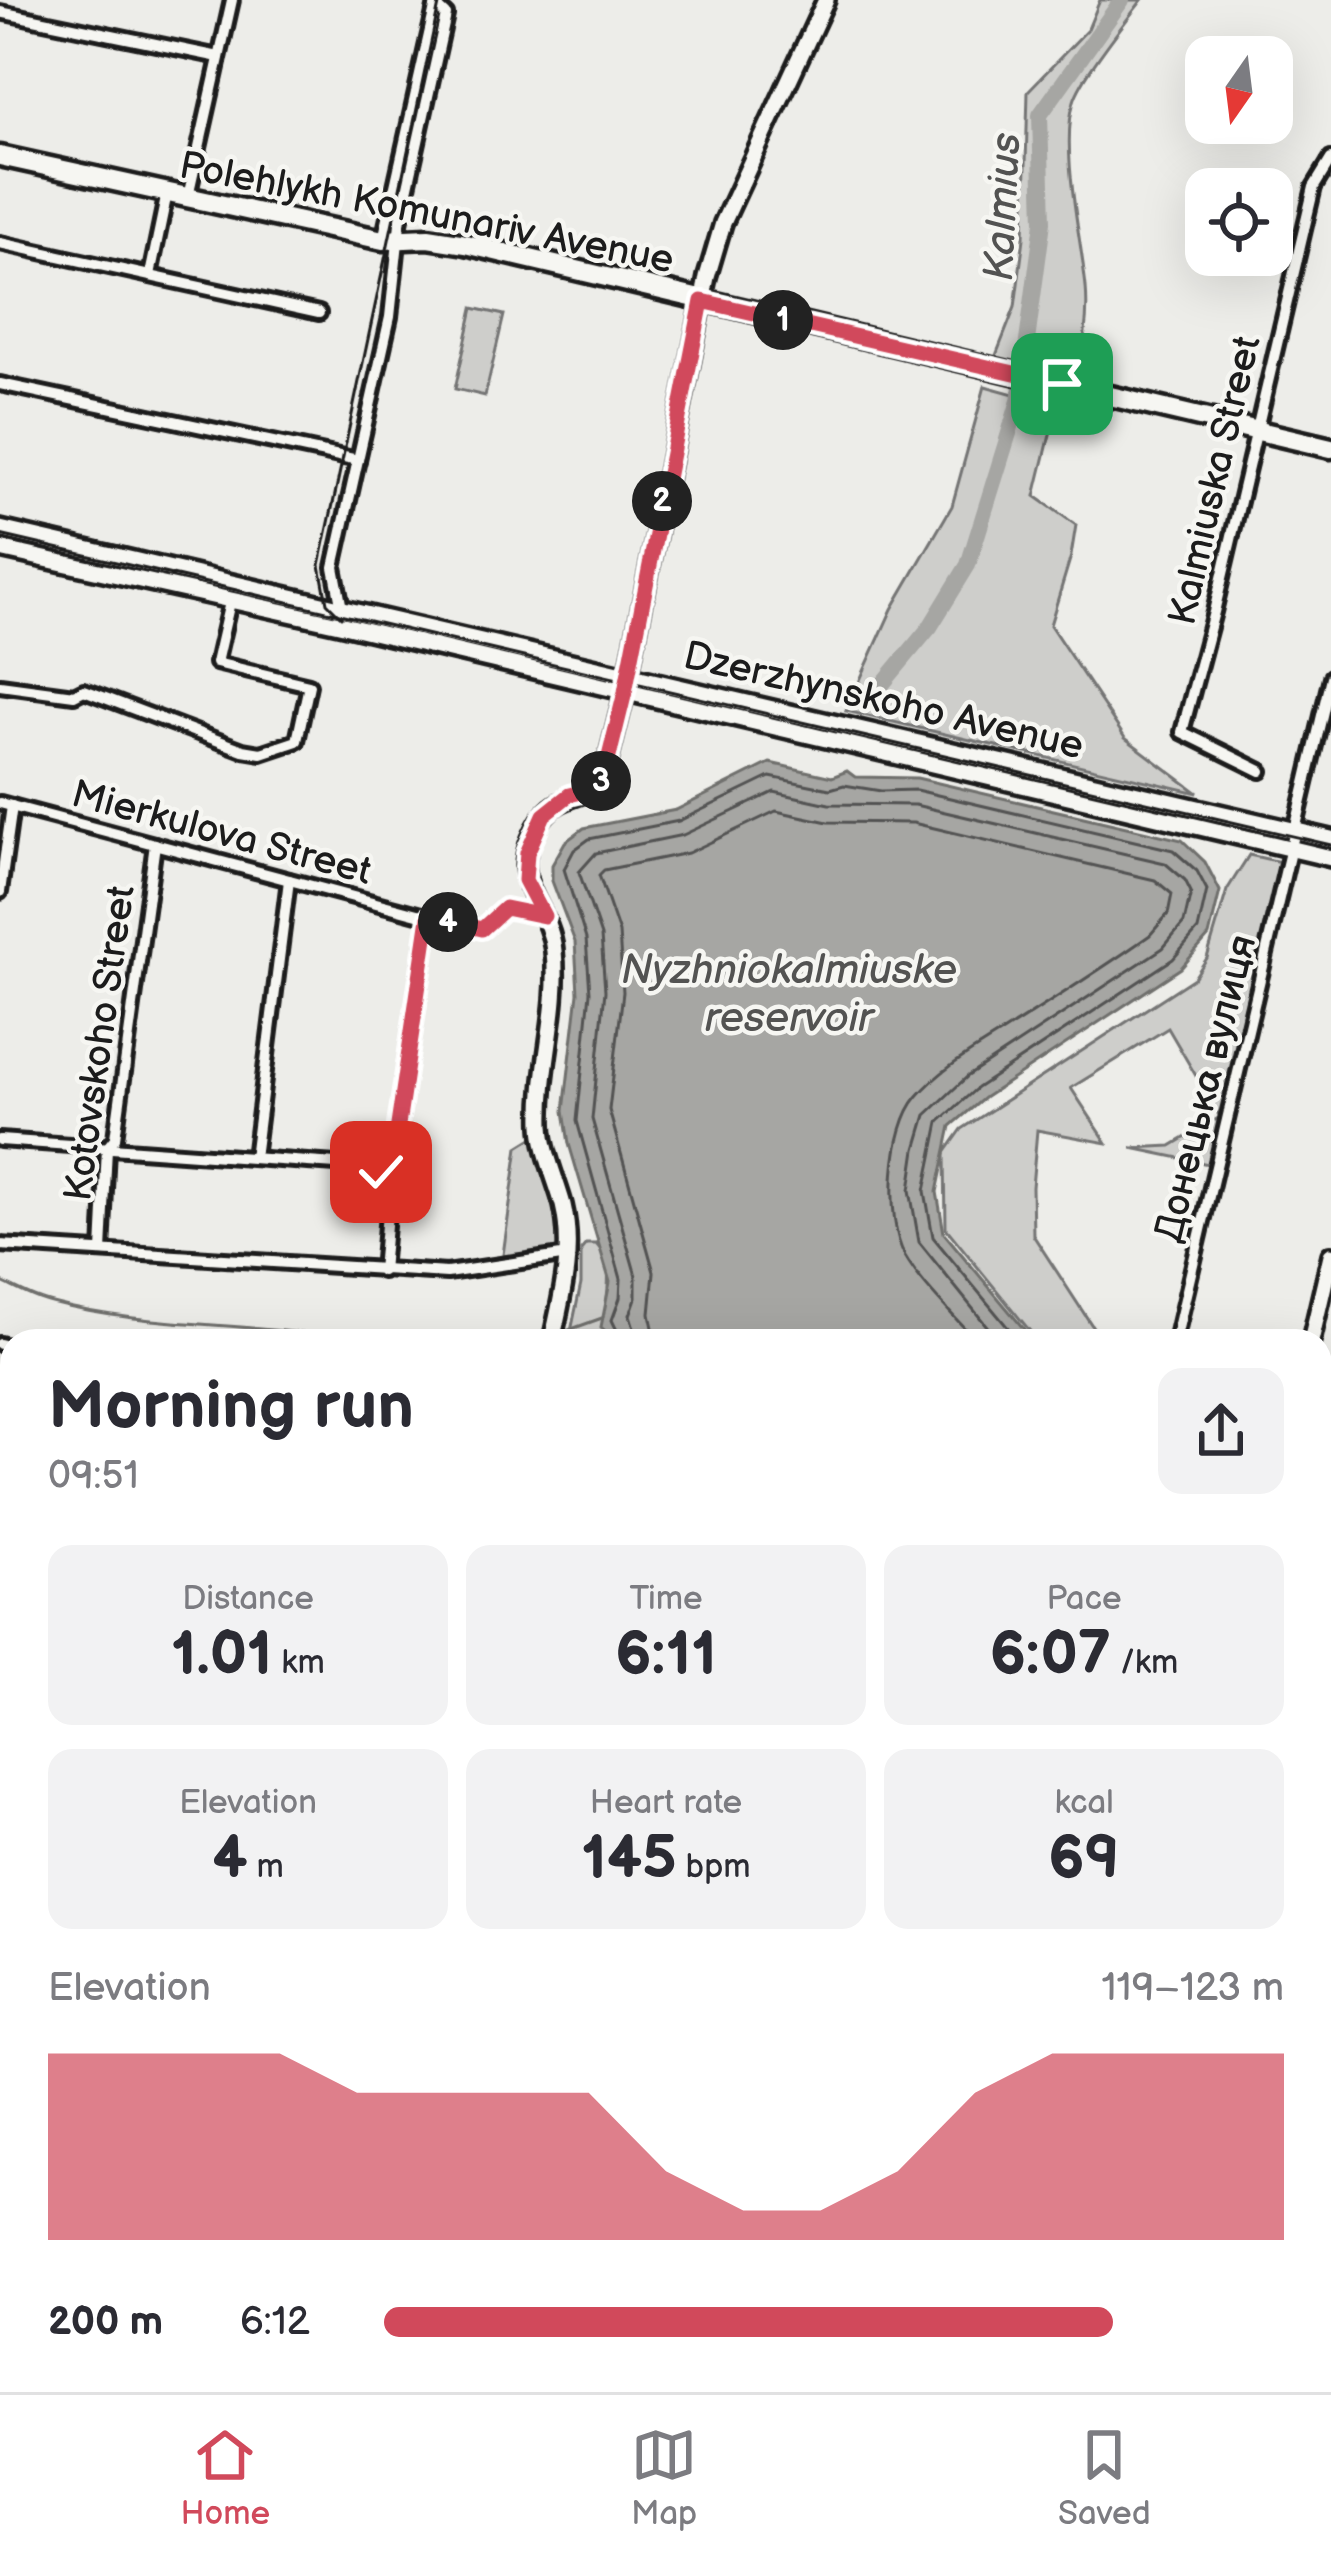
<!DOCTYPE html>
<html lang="en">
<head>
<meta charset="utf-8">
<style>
	body { margin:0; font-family:"Balsamiq Sans",sans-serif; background:#f2f2f3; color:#2b2b33; height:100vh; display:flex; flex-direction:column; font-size:45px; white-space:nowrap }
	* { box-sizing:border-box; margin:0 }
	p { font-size:39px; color:#7c7c81 }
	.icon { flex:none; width:66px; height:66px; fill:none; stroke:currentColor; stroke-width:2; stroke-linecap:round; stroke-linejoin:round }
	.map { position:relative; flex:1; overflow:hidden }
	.side { position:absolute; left:0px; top:1329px; width:1332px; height:1065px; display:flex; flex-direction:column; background:#fff; border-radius:36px 36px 0 0; box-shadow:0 12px 48px #0002 }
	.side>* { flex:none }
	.needle { width:78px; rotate:194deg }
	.buttons { position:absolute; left:1185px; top:36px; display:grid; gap:24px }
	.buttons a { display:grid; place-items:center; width:108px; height:108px; border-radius:24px; background:#fff; box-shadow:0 12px 48px #0002; font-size:60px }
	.pin { position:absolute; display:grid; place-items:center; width:102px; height:102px; color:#fff; margin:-51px; border-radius:24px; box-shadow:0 6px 18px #0006 }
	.km { position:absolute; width:60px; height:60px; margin:-30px; border-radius:50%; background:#222; color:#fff; font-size:33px; line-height:60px; text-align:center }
	.round { display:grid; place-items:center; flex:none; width:126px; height:126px; border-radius:24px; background:#f2f2f3 }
	.head { display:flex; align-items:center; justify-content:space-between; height:204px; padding:0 48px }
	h1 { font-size:66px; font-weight:800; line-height:90px }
	.metrics { display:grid; grid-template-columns:repeat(3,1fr); gap:18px; height:204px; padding:12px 48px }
	.metrics div { display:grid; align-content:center; border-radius:24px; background:#f2f2f3; text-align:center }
	.metrics b { font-size:60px; font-weight:800 }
	.metrics small { font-size:33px; font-weight:400 }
	.metrics p { font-size:33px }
	.chart { height:336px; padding:24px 48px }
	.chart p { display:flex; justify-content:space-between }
	.chart svg { width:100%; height:216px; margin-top:12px; fill:#d1495b; opacity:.7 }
	ul { padding:0 48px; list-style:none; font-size:39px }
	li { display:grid; grid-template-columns:192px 144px 1fr; align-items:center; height:90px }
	li i { height:30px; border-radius:15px; background:#d1495b }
	.tabs { display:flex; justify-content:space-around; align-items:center; height:168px; border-top:3px solid #e1e1e2; background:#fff; font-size:33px; color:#7c7c81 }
	.tabs a { display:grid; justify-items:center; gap:6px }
	.tabs .current { color:#d1495b }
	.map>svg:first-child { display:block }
	.green { fill:#cececb; stroke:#757574; stroke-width:3 }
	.water { fill:#a6a6a3; stroke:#6f6f6d; stroke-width:3 }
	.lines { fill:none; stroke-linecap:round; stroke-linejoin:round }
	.shore { stroke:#535352; stroke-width:3 }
	.stream { stroke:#6f6f6d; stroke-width:3 }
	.river { stroke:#a6a6a3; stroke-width:16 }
	.street-casing { stroke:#1c1c1c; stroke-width:20 }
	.secondary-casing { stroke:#1c1c1c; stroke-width:24 }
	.primary-casing { stroke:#1c1c1c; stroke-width:27 }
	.street { stroke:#f6f6f2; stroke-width:10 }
	.secondary { stroke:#f6f6f2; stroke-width:15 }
	.primary { stroke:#f6f6f2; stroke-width:18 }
	.tram { stroke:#1c1c1c; stroke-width:3 }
	.route-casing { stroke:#fff; stroke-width:24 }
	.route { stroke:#d1495b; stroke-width:15 }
	.labels { text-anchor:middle; stroke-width:9; stroke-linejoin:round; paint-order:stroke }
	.street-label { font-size:39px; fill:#1c1c1c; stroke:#f6f6f2 }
	.water-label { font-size:42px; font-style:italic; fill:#535352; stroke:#f6f6f2 }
</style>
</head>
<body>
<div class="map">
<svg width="1331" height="2392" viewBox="0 0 1331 2392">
	<rect width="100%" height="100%" fill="#edede9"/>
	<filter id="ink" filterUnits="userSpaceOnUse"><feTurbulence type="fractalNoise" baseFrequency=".00833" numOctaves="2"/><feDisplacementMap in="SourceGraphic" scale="24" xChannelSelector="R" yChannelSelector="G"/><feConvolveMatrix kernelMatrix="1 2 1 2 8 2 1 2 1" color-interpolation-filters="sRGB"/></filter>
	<g filter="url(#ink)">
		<g class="green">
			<path d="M 1100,0 L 1142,0 C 1126,21 1081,77 1074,101 C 1060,148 1081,238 1086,287 C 1089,320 1083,349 1076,380 L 995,358 L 1015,307 L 1024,238 L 1028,91 L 1088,29 Z"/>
			<polygon points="473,308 504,315 485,396 455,389"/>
			<polygon points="985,386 1057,406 1035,496 1076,525 1071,556 1050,625 1125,738 1198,793 846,711 892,609 952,506"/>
			<polygon points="1249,855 1285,863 1213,1165 1132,1148 1171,1146 1220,1117 1168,1028 1071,1088 1107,1143 1037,1130 1032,1187 1033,1235 1102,1341 1038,1341 946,1228 945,1153 962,1129 1194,978 1207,958 1227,890"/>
			<polygon points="534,1137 554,1210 560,1253 502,1262 518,1147"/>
			<path d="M 586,1244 L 596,1244 C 619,1268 603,1302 604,1331 L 616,1341 L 569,1341 L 581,1284 L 581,1250 Z"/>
			<polygon points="1320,1663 1331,1677 1331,1805 1320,1850"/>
		</g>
		<g class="water">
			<polygon points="770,763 832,777 847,771 855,777 917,778 1182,840 1205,862 1220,891 1209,936 1181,968 984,1098 951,1126 937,1192 944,1233 1034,1341 616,1341 601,1327 610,1282 569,1144 564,1111 578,993 575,942 552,881 552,865 565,842 584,828 676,810"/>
			<polygon points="1320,1994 1331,2017 1331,2189 1321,2232 1328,2245 1320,2284"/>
			<polygon points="915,2382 1300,2382 1298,2392 907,2392"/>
		</g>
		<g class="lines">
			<g class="shore">
				<polyline points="622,1341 612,1320 620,1298 621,1279 577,1121 590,992 586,939 564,869 574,850 589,839 679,821 770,777 830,789 844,785 881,791 916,790 1173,850 1197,871 1207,890 1198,930 1173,959 977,1088 939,1122 925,1191 933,1237 1019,1341"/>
				<polyline points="638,1341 630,1315 636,1298 636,1276 592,1119 605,991 601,936 579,872 596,853 683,835 774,792 829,804 915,805 1165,863 1185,880 1191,892 1184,923 1163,948 968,1076 926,1115 916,1149 910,1190 919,1242 999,1341"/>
				<path d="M 656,1341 L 650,1314 L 654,1272 L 609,1110 L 623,992 L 619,933 L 599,875 L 604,870 L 688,853 L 776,811 L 828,822 L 913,823 L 1155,880 L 1172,894 L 1168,914 L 1150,935 C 1105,967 1059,996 1012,1026 C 980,1047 942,1067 917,1097 C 890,1128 885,1220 905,1256 C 923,1287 953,1314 976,1341"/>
			</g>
			<g class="stream">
				<path d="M 0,1281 C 17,1289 34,1299 52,1303 C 142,1327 239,1322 331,1337"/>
				<polyline points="566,1331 602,1318"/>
			</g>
			<polyline class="river" points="876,692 930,627 968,565 1019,401 1043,222 1040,115 1122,0"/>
			<g class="street-casing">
				<g id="street">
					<polyline points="0,12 219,57"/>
					<polyline points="188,197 232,0"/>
					<polyline points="383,240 436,3"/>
					<polyline points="0,243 319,313"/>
					<polyline points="150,275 167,193"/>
					<polyline points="0,384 358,460"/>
					<polyline points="342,609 334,567 390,317 400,223 446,15 436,6"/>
					<polyline points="0,685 74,695 84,690 243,750 261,753 297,741 309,685 216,663 230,602"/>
					<polyline points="1261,771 1182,732 1214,612 1314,187 1331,159"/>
					<polyline points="0,803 470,928 486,926 505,908 544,916"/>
					<polyline points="0,892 12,806"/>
					<polyline points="0,1140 364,1166 390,1179"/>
					<polyline points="254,1158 289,880"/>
					<polyline points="0,1245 447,1273 568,1255"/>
					<polyline points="102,1251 107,1148 115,1138 155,844"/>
					<polyline points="382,1271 390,1179 429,917"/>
					<polyline points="1175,1341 1331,677"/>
					<polyline points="0,1344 12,1347"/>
					<polyline points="0,2169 12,2105"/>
					<polyline points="1320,2341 1331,2300"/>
					<polyline points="1306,2392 1309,2382"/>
				</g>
			</g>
			<g class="secondary-casing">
				<g id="secondary">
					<polyline points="0,529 1331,839"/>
					<polyline points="0,549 339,624 1331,858"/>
					<path d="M 552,1341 C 562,1296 574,1251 563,1205 C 556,1179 543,1152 542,1125 C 540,1067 560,1010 554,951 C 550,906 511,888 531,839 C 552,786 582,807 604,777 L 625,692 L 707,277 L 723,223 L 826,0"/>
					<polyline points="1311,1341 1331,1255"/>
					<polyline points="1320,1648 1331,1662"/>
					<polyline points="0,1812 12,1815"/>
				</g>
			</g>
			<g class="primary-casing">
				<polyline id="primary" points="0,156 383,240 428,238 466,244 1331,448"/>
			</g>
			<use href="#street" class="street"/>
			<use href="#secondary" class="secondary"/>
			<use href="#primary" class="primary"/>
			<g class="tram">
				<polyline points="0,535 1331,845"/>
				<polyline points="341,617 327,603 320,565 440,0"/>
			</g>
		</g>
	</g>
	<g class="lines" filter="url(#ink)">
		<g class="route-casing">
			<polyline id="route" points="381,1172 390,1179 429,917 482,929 505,908 544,916 525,880 527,853 544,815 569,795 590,790 604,777 625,692 702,301 1062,384"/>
		</g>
		<use href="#route" class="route"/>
	</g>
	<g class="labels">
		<g class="street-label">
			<text transform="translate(427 211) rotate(11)" y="14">Polehlykh Komunariv Avenue</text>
			<text transform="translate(1213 480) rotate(-77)" y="14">Kalmiuska Street</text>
			<text transform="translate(884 699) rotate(13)" y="14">Dzerzhynskoho Avenue</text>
			<text transform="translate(222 831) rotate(15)" y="14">Mierkulova Street</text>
			<text transform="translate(98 1043) rotate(-82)" y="14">Kotovskoho Street</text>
			<text transform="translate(1204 1088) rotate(-76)" y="14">Донецька вулиця</text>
		</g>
		<g class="water-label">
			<text transform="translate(1001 207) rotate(-87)" y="15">Kalmius</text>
			<text x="789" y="983">Nyzhniokalmiuske<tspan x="789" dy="48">reservoir</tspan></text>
		</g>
	</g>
</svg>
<div class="buttons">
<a><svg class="needle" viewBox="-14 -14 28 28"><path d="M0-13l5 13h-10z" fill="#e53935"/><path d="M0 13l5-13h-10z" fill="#7c7c81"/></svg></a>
<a><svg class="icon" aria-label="locate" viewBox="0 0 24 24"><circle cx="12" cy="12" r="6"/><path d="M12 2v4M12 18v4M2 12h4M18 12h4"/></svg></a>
</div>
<div class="pin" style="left:1062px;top:384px;background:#1e9e55"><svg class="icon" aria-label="arrive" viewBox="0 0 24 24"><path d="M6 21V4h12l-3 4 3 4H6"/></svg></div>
<div class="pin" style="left:381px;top:1172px;background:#d93025"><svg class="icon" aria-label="check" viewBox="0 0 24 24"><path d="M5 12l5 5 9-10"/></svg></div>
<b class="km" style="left:783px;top:320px">1</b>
<b class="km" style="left:662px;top:501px">2</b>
<b class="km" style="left:601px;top:781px">3</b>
<b class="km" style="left:448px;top:922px">4</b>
<section class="side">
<div class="head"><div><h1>Morning run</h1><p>09:51</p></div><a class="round"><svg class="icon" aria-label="share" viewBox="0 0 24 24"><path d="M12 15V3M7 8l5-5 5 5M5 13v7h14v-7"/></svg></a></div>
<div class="metrics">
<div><p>Distance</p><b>1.01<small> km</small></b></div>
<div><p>Time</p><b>6:11</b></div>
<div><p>Pace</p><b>6:07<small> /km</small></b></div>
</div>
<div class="metrics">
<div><p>Elevation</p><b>4<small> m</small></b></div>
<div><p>Heart rate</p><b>145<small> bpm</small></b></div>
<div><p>kcal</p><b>69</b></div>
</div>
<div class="chart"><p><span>Elevation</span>119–123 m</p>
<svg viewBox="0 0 160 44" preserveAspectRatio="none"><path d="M0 44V6L10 6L20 6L30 6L40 14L50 14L60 14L70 14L80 30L90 38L100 38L110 30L120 14L130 6L140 6L150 6L160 6V44z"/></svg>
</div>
<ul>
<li><b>200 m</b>6:12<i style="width:81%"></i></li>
</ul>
</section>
</div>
<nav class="tabs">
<a class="current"><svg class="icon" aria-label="home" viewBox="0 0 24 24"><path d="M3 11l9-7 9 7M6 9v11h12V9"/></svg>Home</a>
<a><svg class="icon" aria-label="map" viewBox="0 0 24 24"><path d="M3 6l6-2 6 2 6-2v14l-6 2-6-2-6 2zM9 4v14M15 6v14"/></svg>Map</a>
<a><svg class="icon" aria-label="saved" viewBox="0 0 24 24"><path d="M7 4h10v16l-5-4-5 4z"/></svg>Saved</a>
</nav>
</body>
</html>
